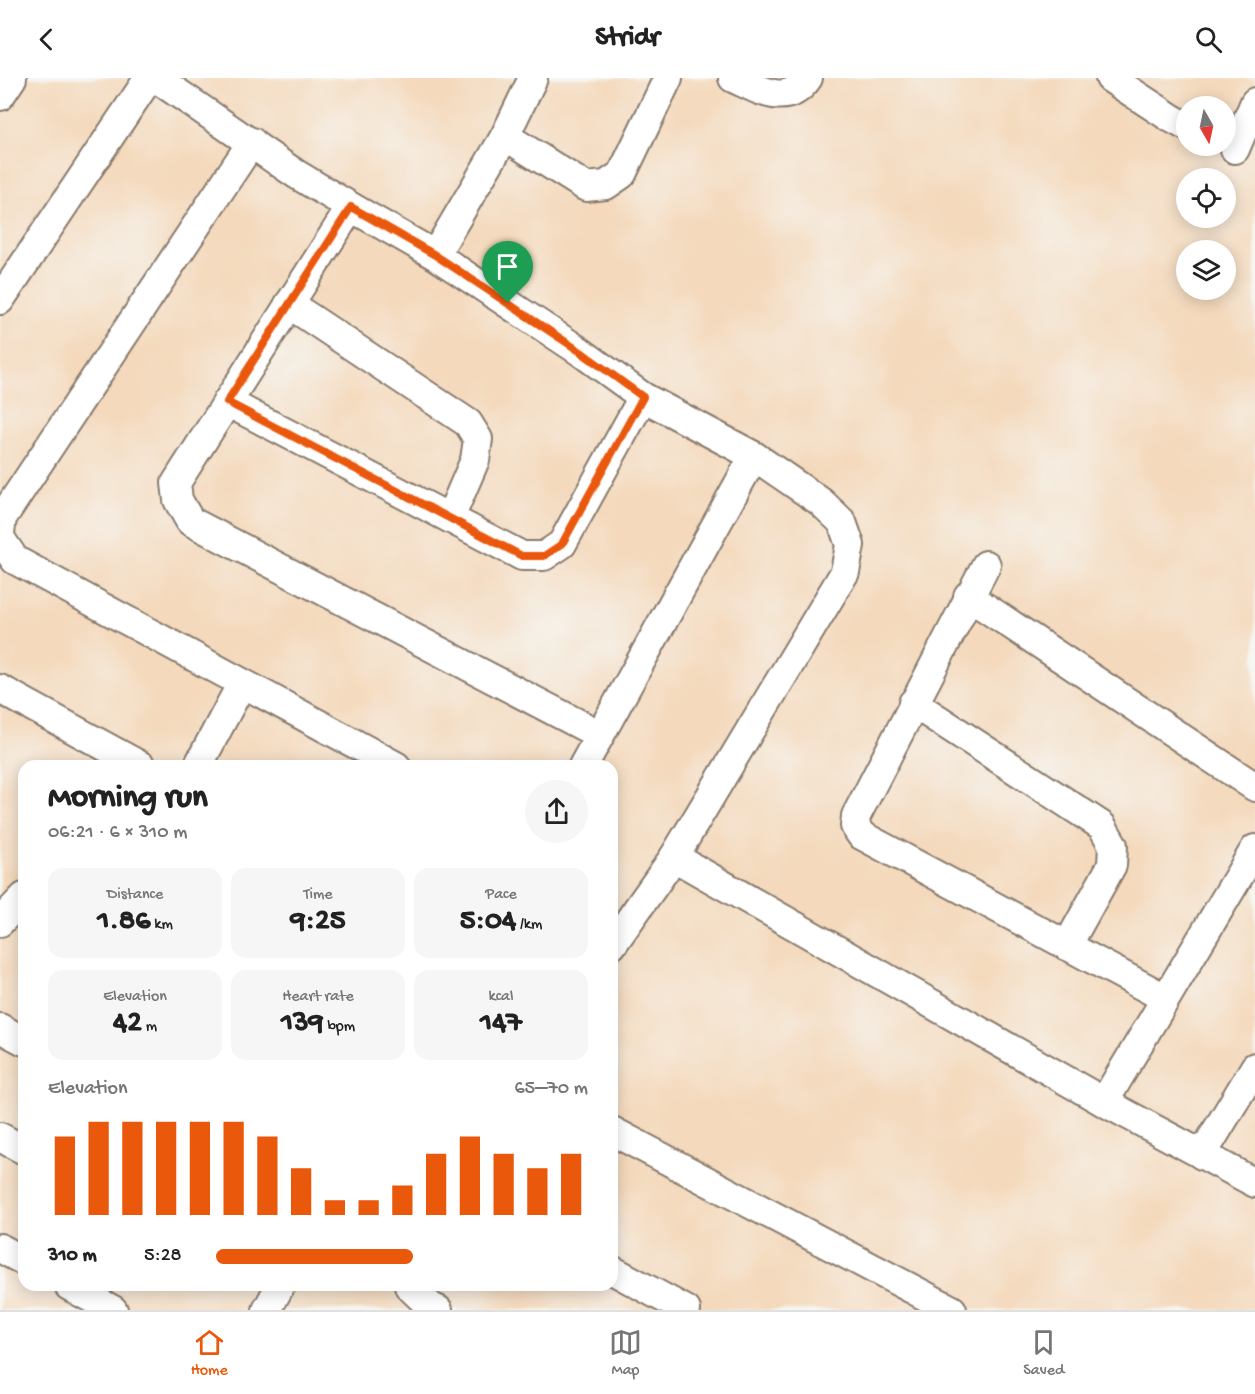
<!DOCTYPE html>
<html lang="en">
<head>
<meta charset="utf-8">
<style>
	body { margin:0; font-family:"Gochi Hand",sans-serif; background:#f6f6f6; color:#222; height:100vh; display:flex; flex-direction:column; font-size:22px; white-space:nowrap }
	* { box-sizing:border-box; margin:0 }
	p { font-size:20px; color:#767676 }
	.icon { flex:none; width:33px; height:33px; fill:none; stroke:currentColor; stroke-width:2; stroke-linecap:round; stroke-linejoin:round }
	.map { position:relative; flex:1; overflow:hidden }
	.sheet { position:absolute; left:18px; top:682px; width:600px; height:531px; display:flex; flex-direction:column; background:#fff; border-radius:18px; box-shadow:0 3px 15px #0003 }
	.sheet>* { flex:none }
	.needle { width:39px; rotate:171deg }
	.fabs { position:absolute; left:1176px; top:18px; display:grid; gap:12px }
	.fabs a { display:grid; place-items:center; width:60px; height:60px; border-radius:50%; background:#fff; box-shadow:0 3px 15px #0003; font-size:30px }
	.pin { position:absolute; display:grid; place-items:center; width:51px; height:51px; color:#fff; margin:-62px -26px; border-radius:50% 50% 50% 0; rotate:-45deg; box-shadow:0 0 6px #0007 }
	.pin .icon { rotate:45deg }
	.round { display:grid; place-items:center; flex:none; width:63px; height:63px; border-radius:32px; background:#f6f6f6 }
	.head { display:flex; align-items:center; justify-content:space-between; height:102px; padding:0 30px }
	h1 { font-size:33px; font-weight:800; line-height:45px }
	.stats { display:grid; grid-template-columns:repeat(3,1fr); gap:9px; height:102px; padding:6px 30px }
	.stats div { display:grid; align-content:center; border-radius:15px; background:#f6f6f6; text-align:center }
	.stats b { font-size:30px; font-weight:800 }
	.stats small { font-size:16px; font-weight:400 }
	.stats p { font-size:16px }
	.chart { height:168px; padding:12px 30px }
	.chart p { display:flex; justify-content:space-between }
	.chart svg { width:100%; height:108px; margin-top:6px; stroke:#ea580c; stroke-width:6 }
	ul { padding:0 30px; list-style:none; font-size:20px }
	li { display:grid; grid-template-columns:96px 72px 1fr; align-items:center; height:45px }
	li i { height:15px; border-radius:8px; background:#ea580c }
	header { display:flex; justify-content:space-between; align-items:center; height:78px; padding:0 30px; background:#fff; font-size:27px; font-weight:800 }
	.tab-bar { display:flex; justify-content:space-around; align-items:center; height:84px; border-top:2px solid #e0e0e0; background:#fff; font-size:16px; color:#767676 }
	.tab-bar a { display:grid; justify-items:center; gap:3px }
	.tab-bar .active { color:#ea580c }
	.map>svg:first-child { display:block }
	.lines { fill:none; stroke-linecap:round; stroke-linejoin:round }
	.minor-casing { stroke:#887a6c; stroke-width:32 }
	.minor { stroke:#fff; stroke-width:28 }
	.route-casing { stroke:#fff; stroke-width:12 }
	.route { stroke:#ea580c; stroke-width:8 }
</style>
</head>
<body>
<header><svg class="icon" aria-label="back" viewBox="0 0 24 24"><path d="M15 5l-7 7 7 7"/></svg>Stridr<svg class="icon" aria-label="search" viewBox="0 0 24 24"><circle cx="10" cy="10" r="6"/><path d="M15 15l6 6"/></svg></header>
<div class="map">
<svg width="1255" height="1232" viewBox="0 0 1255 1232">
	<rect width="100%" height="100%" fill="#f6f6f2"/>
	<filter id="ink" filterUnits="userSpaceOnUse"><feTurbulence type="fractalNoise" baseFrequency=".0167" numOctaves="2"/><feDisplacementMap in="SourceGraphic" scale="12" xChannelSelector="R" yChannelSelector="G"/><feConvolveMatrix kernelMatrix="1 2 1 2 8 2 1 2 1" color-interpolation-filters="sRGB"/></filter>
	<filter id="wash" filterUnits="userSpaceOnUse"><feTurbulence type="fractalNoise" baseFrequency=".008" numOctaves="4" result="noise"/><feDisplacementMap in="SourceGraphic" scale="24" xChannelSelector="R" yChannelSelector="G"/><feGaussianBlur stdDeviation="1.35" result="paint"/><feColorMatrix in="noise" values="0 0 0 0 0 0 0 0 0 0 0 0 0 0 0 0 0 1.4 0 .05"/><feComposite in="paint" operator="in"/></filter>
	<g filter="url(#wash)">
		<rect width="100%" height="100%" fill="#f4d9bc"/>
	</g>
	<g filter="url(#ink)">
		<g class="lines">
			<g class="minor-casing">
				<g id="minor">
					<polyline points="156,0 296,96 351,129 435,177 581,274 643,319 754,378 821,424 842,444 850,467 845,494 674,779 612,867"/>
					<path d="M 733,0 C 758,11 787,31 808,0"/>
					<polyline points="1110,0 1171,40 1186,48"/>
					<polyline points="0,18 12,0"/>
					<polyline points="505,58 586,109 606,107 622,96 668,0"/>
					<polyline points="1235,71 1255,24"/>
					<polyline points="351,129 176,405 178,422 190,443 600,657"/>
					<polyline points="435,177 505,58 533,0"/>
					<polyline points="0,222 149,0"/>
					<polyline points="289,226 468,345 478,361 475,382 450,440"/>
					<polyline points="227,324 522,478 544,478 562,466 643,319"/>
					<polyline points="0,455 2,440 252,64"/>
					<polyline points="0,460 15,482 396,688"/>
					<polyline points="986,487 856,738 855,748 861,757 1165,920"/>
					<polyline points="968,518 1255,709"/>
					<polyline points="0,611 141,688"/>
					<polyline points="913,625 1102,748 1113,767 1112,787 1067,868"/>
					<polyline points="198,688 242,605"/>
					<polyline points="583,688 754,378"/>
					<polyline points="674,779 1104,1024 1255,1105"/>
					<polyline points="0,844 24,819"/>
					<polyline points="0,950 24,963"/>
					<polyline points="1104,1024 1255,771"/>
					<polyline points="612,1053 952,1232"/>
					<polyline points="0,1059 24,1072"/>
					<polyline points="1202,1077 1255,989"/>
					<polyline points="0,1170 24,1183"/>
					<polyline points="612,1192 686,1232"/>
					<polyline points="69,1208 113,1232"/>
					<polyline points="409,1208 431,1229 438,1232"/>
					<polyline points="267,1232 280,1208"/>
				</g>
			</g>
			<use href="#minor" class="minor"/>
		</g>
	</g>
	<g class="lines" filter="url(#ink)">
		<g class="route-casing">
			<polygon id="route" points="351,129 435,177 581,274 643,319 562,466 544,478 522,478 227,324"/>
		</g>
		<use href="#route" class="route"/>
	</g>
</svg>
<div class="fabs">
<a><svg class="needle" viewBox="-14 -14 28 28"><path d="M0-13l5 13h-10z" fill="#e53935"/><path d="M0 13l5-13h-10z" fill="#767676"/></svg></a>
<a><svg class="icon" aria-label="locate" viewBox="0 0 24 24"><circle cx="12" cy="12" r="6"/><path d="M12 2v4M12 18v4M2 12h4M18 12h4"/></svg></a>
<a><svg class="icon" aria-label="layers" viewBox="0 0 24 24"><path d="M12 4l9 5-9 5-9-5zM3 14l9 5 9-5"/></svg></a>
</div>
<div class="pin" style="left:508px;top:225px;background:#1e9e55"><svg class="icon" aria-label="arrive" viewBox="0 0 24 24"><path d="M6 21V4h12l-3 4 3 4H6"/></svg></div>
<section class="sheet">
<div class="head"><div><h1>Morning run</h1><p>06:21 · 6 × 310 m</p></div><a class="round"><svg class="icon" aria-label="share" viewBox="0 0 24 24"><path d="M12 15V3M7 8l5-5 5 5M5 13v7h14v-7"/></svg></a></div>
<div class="stats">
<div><p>Distance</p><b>1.86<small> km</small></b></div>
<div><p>Time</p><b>9:25</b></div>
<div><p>Pace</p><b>5:04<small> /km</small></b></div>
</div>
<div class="stats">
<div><p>Elevation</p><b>42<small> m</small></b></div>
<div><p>Heart rate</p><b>139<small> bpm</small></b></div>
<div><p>kcal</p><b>147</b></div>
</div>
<div class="chart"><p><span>Elevation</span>65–70 m</p>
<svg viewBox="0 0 160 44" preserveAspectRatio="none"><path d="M5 44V12M15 44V6M25 44V6M35 44V6M45 44V6M55 44V6M65 44V12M75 44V25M85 44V38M95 44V38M105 44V32M115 44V19M125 44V12M135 44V19M145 44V25M155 44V19"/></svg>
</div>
<ul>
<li><b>310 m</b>5:28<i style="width:53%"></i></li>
</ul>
</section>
</div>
<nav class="tab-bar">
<a class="active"><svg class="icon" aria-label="home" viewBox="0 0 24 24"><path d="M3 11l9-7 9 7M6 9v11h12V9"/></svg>Home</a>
<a><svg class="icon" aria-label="map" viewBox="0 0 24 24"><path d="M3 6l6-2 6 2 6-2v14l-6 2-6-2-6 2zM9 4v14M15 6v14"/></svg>Map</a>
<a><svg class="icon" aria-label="saved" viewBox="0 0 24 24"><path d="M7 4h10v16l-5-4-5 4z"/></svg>Saved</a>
</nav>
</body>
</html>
